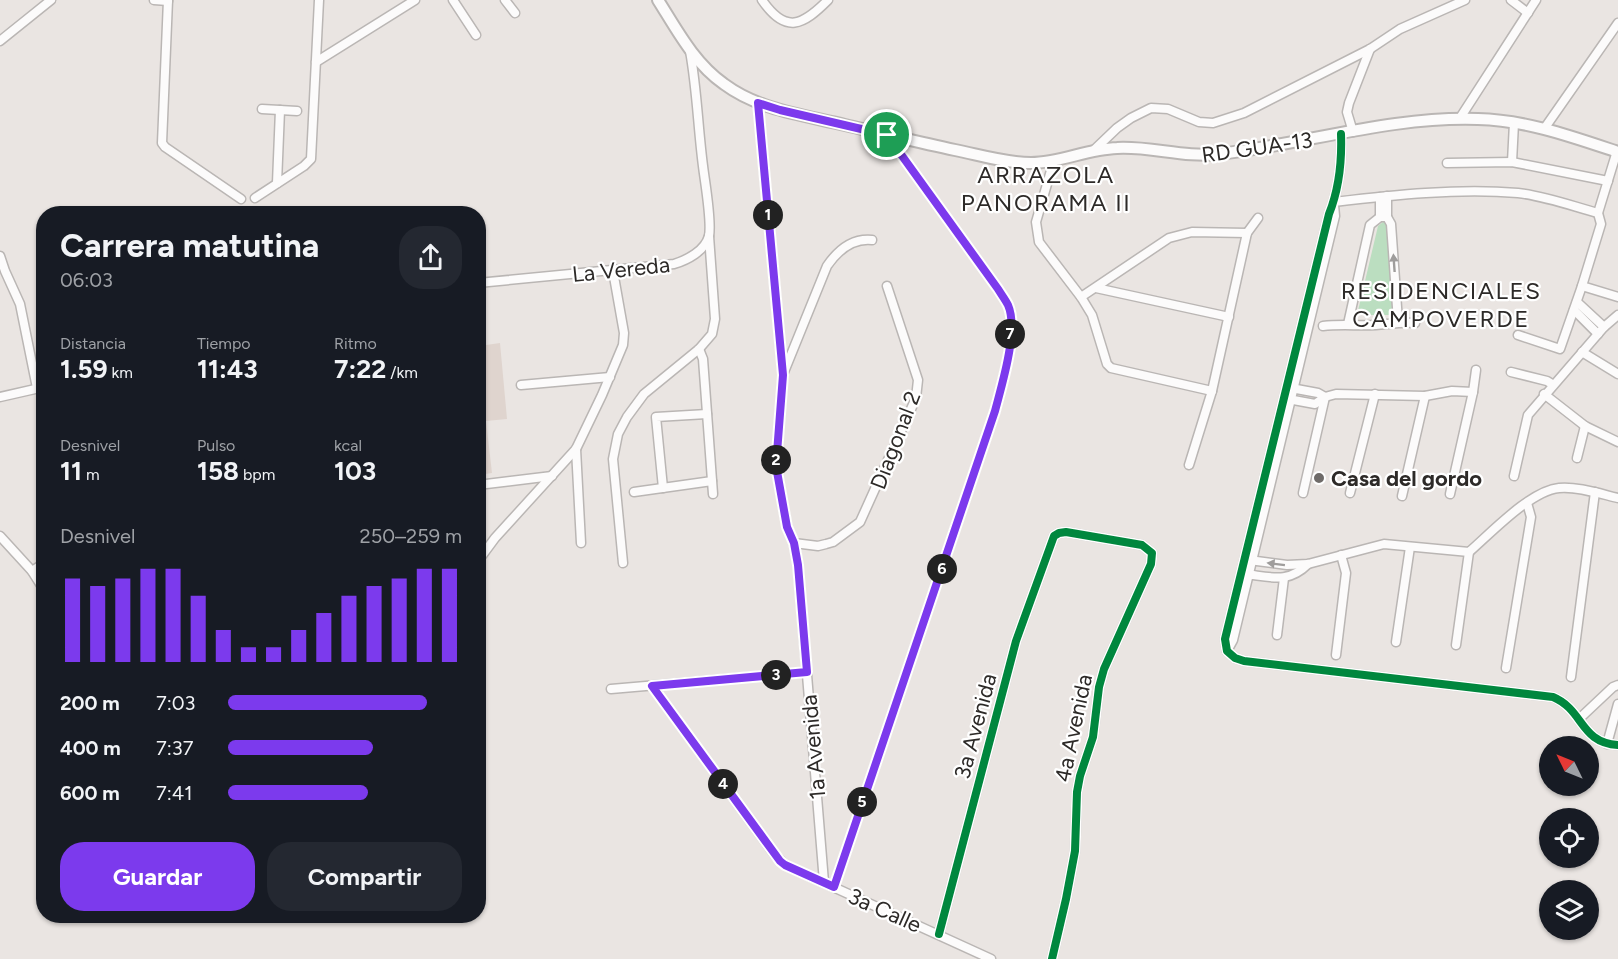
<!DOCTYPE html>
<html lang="es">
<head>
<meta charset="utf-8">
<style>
	body { margin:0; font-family:Figtree,sans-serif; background:#242831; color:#f1f3f6; height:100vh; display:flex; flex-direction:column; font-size:22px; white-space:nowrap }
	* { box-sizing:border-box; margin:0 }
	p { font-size:20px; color:#9ea1a6 }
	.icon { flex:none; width:33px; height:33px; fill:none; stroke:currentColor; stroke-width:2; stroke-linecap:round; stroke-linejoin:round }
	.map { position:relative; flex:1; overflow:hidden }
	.drawer { position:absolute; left:36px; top:206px; width:450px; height:717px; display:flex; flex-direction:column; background:#171b24; border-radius:24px; box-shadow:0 2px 4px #0004 }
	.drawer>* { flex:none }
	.needle { width:39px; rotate:313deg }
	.tools { position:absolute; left:1539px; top:736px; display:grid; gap:12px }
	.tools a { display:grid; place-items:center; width:60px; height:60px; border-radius:50%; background:#171b24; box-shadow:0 2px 4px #0004; font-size:30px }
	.pin { position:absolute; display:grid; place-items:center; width:51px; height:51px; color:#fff; margin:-26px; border:3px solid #fff; border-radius:50%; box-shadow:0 2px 6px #0007 }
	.km { position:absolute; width:30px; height:30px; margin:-15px; border-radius:50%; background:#222; color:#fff; font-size:16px; line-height:30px; text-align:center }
	.round { display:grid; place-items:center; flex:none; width:63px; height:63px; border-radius:24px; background:#242831 }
	.overview { display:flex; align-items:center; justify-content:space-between; height:102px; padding:0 24px }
	h1 { font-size:33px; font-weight:700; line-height:45px }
	.figures { display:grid; grid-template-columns:repeat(3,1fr); gap:9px; height:102px; padding:6px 24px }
	.figures div { display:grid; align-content:center }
	.figures b { font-size:26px; font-weight:700 }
	.figures small { font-size:16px; font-weight:400 }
	.figures p { font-size:16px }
	.chart { height:168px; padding:12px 24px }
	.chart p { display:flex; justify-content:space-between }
	.chart svg { width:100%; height:108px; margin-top:6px; stroke:#7c3aed; stroke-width:6 }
	.button { display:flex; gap:12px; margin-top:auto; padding:12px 24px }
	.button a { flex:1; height:69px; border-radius:24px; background:#7c3aed; color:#fff; font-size:24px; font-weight:700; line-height:69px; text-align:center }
	.button a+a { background:#242831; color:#f1f3f6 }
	ul { padding:0 24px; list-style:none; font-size:20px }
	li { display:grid; grid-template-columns:96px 72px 1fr; align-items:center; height:45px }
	li i { height:15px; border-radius:8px; background:#7c3aed }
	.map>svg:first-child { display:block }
	.built { fill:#dfd4ce }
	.green { fill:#bbdec0 }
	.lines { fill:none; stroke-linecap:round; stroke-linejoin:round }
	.minor-casing { stroke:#bab6b4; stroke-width:11 }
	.major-casing { stroke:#bab6b4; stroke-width:14 }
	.minor { stroke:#fcfbfb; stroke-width:8 }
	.major { stroke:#fcfbfb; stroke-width:10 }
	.cycleway-casing { stroke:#fff; stroke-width:11 }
	.cycleway { stroke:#00873e; stroke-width:8 }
	.oneway { fill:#9f9d9c }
	.route-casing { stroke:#fff; stroke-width:12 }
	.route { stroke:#7c3aed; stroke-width:8 }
	.poi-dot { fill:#6f6b69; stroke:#fff; stroke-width:2 }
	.labels { text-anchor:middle; stroke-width:4.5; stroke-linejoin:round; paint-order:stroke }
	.street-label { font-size:22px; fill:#2d2a28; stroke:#fff }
	.poi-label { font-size:22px; font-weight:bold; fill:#2d2a28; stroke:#fff; text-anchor:start }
	.neighbourhood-label { font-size:24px; letter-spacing:1.5px; fill:#2d2a28; stroke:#fff }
</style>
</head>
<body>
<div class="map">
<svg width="1618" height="959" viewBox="0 0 1618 959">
	<rect width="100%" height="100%" fill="#eae5e2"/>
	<polygon class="built" points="500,343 507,419 486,421 492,473 479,475 479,346"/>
	<polygon class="green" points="1383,222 1386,222 1391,227 1392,315 1357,315 1378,226"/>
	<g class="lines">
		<g class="minor-casing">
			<g id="minor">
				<polyline points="154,0 168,1"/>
				<polyline points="168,0 162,143 165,147 241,199"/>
				<polyline points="453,0 476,35"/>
				<polyline points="505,0 515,13"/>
				<path d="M 762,0 C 786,35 803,25 828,0"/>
				<polyline points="1511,0 1528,13"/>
				<polyline points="0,41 51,0"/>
				<polyline points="316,62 415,0"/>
				<polyline points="758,103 783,375 776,466 787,527 794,543 798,565 824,882"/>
				<polyline points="262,109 297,111"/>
				<polyline points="1460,118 1536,0"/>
				<polyline points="1544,129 1618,23"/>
				<polyline points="1353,132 1347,112 1349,103 1370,49"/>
				<path d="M 1341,134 C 1342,162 1339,189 1329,214 L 1225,639 L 1227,651 L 1235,658 L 1244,661 L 1553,697 C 1584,710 1580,743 1618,745"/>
				<polyline points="1094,150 1117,128 1131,118 1151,108 1168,109 1199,122 1213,123 1244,113 1370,49 1400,29 1465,0"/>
				<polyline points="1054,160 1036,222 1039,242 1081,297 1092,315 1107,364 1111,368 1212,391"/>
				<polyline points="1512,162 1514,123"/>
				<polyline points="1447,163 1512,162 1608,181"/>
				<polyline points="277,183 280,110"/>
				<polyline points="1387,196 1387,217"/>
				<polyline points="255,198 304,166 311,159 319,0"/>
				<path d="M 1334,202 C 1394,195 1457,188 1518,193 C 1545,196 1572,206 1598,213"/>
				<polyline points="1380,217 1380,197"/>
				<polyline points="0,256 5,271 20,304 37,388"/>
				<path d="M 478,283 L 674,264 C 687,260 705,251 709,236 C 712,221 705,183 703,166 C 698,128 697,89 690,51"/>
				<polyline points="1582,286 1618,297"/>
				<polyline points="1096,288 1229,317"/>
				<polyline points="1081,297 1169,238 1192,232 1247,233"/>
				<polyline points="1577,302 1604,327"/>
				<polyline points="1574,310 1598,334"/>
				<polyline points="1348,324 1370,225 1380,217 1387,217 1391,224 1398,321"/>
				<path d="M 1323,326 C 1341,324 1359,326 1376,325 C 1390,324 1401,322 1415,323"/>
				<polyline points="1518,335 1560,349 1582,286 1601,224 1598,213 1617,151"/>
				<polyline points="699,349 703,359 713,494"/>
				<polyline points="1582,352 1618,374"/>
				<path d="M 784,372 L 827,266 C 838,250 852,238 872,240"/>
				<polyline points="1511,372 1547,381 1552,384"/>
				<polyline points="521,385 610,377"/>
				<polyline points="1291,388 1318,393 1325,397"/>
				<polyline points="1544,394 1585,426 1618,442"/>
				<polyline points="0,397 44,387"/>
				<polyline points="1288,399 1315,404 1325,397 1336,394 1425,396 1452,391 1473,392"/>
				<polyline points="576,449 581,543"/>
				<polyline points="1577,458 1585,426"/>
				<polyline points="1189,465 1212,391 1247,233 1258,218"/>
				<polyline points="1514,476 1528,415 1604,327 1618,315"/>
				<polyline points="478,485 552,476"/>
				<polyline points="663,488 656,417 707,414"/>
				<polyline points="634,492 712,481"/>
				<polyline points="1303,493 1325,397"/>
				<polyline points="1350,493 1375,394"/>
				<polyline points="1450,494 1473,392 1476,370"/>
				<polyline points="1402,496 1425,396"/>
				<polyline points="0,536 32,571 44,590"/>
				<polyline points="794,543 818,546 826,544 833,542 860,522 916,398 918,380 887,286"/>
				<path d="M 1249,560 L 1287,565 L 1308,564 L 1384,544 L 1469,552 C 1491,533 1530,491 1559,488 C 1576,486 1601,494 1618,498"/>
				<polyline points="478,561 495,538 576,449 602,395 623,345 624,333 613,271"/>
				<polyline points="623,563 613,459 618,434 627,417 644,394 699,349 712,334 715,319 709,236"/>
				<polyline points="32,571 44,563"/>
				<path d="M 1245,574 C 1271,577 1288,584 1308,564"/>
				<polyline points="1277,635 1284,578"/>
				<polyline points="1396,642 1410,547"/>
				<polyline points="1456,645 1469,552"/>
				<polyline points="1227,651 1233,640 1335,216 1334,205"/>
				<polyline points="1336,655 1346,573 1341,555"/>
				<polyline points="1506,668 1531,517 1527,503"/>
				<polyline points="1571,677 1595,492"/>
				<polyline points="652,686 775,855 785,865 991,959"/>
				<polyline points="611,689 807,672"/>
				<polyline points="1579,719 1613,687 1618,685"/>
				<polyline points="1607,744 1618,704"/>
				<path d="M 834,887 L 995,411 C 1002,384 1019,330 1008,305 C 1005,299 1001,294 998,289 L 887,135"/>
				<polyline points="939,934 1016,641 1054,536 1059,533 1066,532 1142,545 1152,553 1151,564 1104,669 1099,687 1093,737 1080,776 1077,792 1075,851 1066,899 1052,959"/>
			</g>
		</g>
		<g class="major-casing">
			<path id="major" d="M 658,0 C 677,30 694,63 724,84 C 759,110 803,115 845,125 C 881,133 918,142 955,150 C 980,155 1006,163 1031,163 C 1060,163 1087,149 1117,148 C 1151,146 1184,158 1219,154 C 1305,144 1391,116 1478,119 C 1526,120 1573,137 1618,152"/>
		</g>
		<use href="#minor" class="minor"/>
		<use href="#major" class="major"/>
		<g class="cycleway-casing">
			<g id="cycleway">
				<path d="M 1341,134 C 1342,162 1339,189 1329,214 L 1225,639 L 1227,651 L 1235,658 L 1244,661 L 1553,697 C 1584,710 1580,743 1618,745"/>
				<polyline points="939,934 1016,641 1054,536 1059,533 1066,532 1142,545 1152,553 1151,564 1104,669 1099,687 1093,737 1080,776 1077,792 1075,851 1066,899 1052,959"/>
			</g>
		</g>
		<use href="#cycleway" class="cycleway"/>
	</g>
	<defs><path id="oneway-solid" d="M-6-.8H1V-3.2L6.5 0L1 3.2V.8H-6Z" transform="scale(1.5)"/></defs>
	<g class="oneway">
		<use href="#oneway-solid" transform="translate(1394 263) rotate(-94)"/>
		<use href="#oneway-solid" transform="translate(1276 564) rotate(-173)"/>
	</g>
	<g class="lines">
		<g class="route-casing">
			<path id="route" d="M 758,103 L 780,110 L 887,135 L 998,289 C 1001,294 1005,299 1008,305 C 1019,330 1002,384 995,411 L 834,887 L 785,865 L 780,861 L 652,686 L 807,672 L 798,565 L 794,543 L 787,527 L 776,466 L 783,375 Z"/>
		</g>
		<use href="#route" class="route"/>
	</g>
	<circle class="poi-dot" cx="1319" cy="478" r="6"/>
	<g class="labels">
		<g class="street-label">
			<text transform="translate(1257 147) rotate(-8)" y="8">RD GUA-13</text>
			<text transform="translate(621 269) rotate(-6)" y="8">La Vereda</text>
			<text transform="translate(895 440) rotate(-69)" y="8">Diagonal 2</text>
			<text transform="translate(975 726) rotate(-75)" y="8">3a Avenida</text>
			<text transform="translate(1073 728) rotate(-78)" y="8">4a Avenida</text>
			<text transform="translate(813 747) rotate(-95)" y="8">1a Avenida</text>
			<text transform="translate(885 910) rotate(24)" y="8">3a Calle</text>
		</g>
		<g class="poi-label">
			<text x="1331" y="486">Casa del gordo</text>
		</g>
		<g class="neighbourhood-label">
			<text x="1046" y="183">ARRAZOLA<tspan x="1046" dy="28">PANORAMA II</tspan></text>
			<text x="1441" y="299">RESIDENCIALES<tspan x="1441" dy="28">CAMPOVERDE</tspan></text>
		</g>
	</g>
</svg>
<div class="tools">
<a><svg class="needle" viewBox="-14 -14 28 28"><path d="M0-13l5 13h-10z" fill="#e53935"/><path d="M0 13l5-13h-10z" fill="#9ea1a6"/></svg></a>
<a><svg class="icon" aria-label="locate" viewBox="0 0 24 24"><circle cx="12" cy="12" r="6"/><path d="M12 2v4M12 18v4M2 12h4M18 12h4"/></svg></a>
<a><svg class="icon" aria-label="layers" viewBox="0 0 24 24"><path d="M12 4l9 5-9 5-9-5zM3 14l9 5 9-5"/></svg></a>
</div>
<div class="pin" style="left:887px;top:135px;background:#1e9e55"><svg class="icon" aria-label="arrive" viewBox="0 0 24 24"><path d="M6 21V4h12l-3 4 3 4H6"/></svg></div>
<b class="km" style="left:768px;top:215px">1</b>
<b class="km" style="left:776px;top:460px">2</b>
<b class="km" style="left:776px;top:675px">3</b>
<b class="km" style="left:723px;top:784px">4</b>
<b class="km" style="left:862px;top:802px">5</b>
<b class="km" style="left:942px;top:569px">6</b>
<b class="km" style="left:1010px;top:334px">7</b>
<section class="drawer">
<div class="overview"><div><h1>Carrera matutina</h1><p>06:03</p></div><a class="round"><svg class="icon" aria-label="share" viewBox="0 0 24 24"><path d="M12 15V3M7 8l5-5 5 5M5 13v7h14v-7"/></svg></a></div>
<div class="figures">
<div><p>Distancia</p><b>1.59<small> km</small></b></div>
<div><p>Tiempo</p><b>11:43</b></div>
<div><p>Ritmo</p><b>7:22<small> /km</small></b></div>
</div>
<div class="figures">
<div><p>Desnivel</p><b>11<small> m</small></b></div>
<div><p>Pulso</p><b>158<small> bpm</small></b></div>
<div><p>kcal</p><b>103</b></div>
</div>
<div class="chart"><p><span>Desnivel</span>250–259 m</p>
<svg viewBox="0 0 160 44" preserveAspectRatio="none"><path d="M5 44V10M15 44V13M25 44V10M35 44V6M45 44V6M55 44V17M65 44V31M75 44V38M85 44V38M95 44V31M105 44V24M115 44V17M125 44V13M135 44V10M145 44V6M155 44V6"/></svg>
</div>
<ul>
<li><b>200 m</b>7:03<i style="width:85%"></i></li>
<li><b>400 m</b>7:37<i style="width:62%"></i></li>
<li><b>600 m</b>7:41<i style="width:60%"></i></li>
</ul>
<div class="button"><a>Guardar</a><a>Compartir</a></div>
</section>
</div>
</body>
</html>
